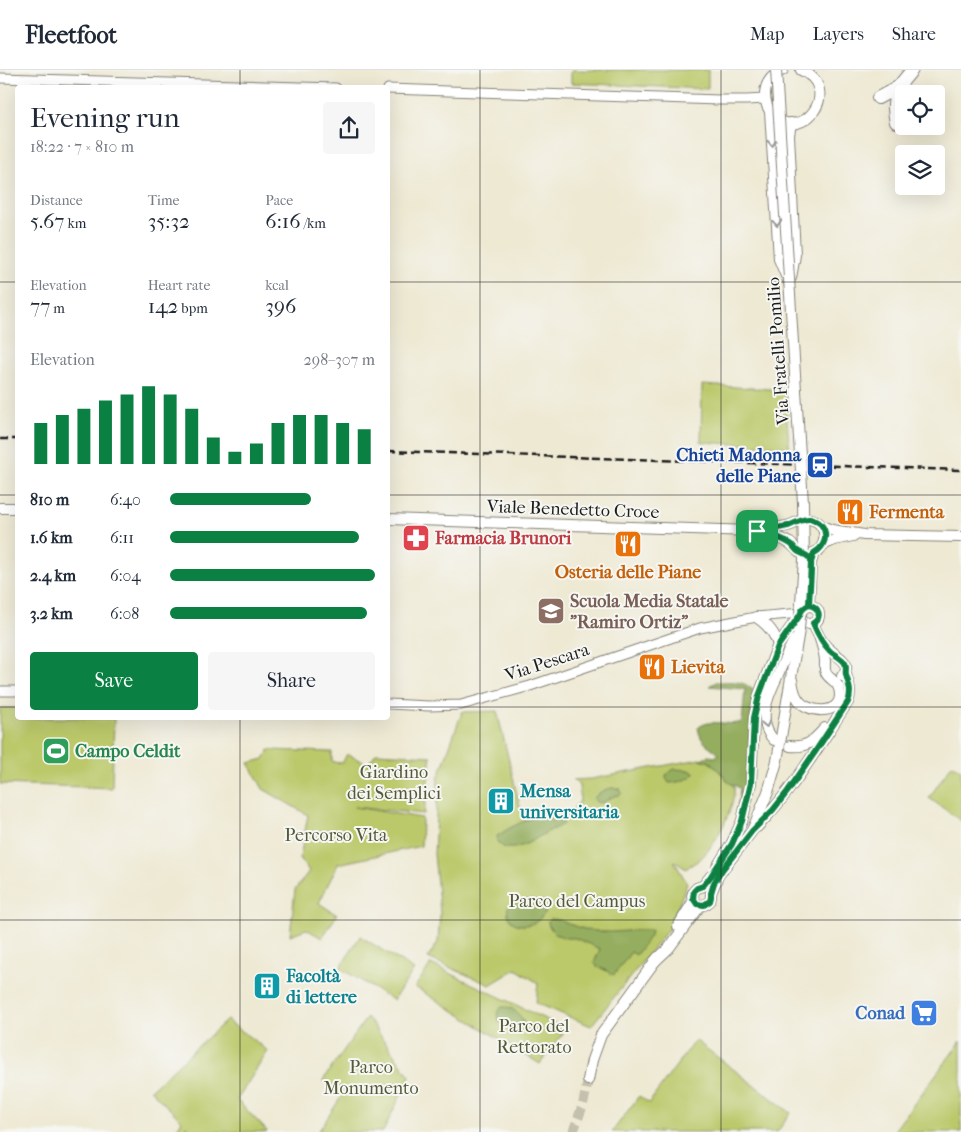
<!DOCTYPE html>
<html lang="en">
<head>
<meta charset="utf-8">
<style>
	body { margin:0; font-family:"IM FELL French Canon",serif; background:#f6f6f7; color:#1f2937; height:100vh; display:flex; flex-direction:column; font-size:19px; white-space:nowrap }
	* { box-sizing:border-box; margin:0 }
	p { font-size:16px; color:#747a83 }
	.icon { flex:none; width:28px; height:28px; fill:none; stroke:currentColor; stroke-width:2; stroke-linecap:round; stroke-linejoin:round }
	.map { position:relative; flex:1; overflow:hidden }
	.sheet { position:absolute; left:15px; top:15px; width:375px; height:635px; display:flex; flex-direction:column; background:#fff; border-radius:5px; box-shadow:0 5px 20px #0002 }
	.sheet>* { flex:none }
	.fabs { position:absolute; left:895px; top:15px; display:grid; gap:10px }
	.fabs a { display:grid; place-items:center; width:50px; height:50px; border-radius:5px; background:#fff; box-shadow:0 5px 20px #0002; font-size:25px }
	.pin { position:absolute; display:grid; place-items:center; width:42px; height:42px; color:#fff; margin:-21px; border-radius:10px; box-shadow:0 2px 8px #0006 }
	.round { display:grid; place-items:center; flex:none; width:52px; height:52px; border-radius:5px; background:#f6f6f7 }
	.summary { display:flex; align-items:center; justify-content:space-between; height:85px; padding:0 15px }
	h1 { font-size:28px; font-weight:600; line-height:38px }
	.metrics { display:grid; grid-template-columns:repeat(3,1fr); gap:8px; height:85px; padding:5px 15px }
	.metrics div { display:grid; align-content:center }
	.metrics b { font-size:21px; font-weight:600 }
	.metrics small { font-size:14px; font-weight:400 }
	.metrics p { font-size:14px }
	.chart { height:140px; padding:10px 15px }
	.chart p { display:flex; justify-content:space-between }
	.chart svg { width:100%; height:90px; margin-top:5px; stroke:#0b8043; stroke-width:6 }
	.primary-button { display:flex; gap:10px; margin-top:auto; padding:10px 15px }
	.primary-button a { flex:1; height:58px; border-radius:5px; background:#0b8043; color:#fff; font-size:20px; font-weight:600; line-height:58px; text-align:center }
	.primary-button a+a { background:#f6f6f7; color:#1f2937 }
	ul { padding:0 15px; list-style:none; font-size:16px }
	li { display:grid; grid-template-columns:80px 60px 1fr; align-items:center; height:38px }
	li i { height:12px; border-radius:6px; background:#0b8043 }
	header { display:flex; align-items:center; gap:30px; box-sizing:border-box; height:70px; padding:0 25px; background:#fff; border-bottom:1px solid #e0e1e3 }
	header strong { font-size:24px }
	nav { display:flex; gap:28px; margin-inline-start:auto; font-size:18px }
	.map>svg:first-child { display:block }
	.green { fill:#bbc96b; stroke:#6c7244 }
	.forest { fill:#94ad5f; stroke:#58643e }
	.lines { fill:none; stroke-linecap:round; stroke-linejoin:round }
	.major-tunnel { stroke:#c4c0ae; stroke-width:10; stroke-dasharray:10 5; stroke-linecap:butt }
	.minor-casing { stroke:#858278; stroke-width:11 }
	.major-casing { stroke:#858278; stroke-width:12 }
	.highway-casing { stroke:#858278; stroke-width:14 }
	.minor { stroke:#fff; stroke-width:9 }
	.major { stroke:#fff; stroke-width:10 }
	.highway { stroke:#fff; stroke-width:12 }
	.rail { stroke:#1c1c1c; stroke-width:2.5; stroke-dasharray:8 4; stroke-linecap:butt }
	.major-bridge-casing { stroke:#858278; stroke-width:12; stroke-linecap:butt }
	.major-bridge { stroke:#fff; stroke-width:10 }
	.oneway { stroke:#999 }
	.route-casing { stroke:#fff; stroke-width:10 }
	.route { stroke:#0b8043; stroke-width:6 }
	.grid { fill:none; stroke:#1c1c1c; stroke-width:1; stroke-opacity:0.55 }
	.labels { text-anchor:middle; stroke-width:4; stroke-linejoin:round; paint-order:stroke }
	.street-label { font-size:18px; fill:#1c1c1c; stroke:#f6f6f2 }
	.transit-label { font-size:18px; font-weight:bold; fill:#164399; stroke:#f6f6f2; text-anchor:end }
	.food-label { font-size:18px; font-weight:bold; fill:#c56008; stroke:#f6f6f2; text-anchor:start }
	.health-label { font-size:18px; font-weight:bold; fill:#be3a42; stroke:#f6f6f2; text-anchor:start }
	.education-label { font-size:18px; font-weight:bold; fill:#785e54; stroke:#f6f6f2; text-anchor:start }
	.leisure-label { font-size:18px; font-weight:bold; fill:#27864d; stroke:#f6f6f2; text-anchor:start }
	.park-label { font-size:18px; fill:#545938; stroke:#f6f6f2 }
	.culture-label { font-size:18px; font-weight:bold; fill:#0d838f; stroke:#f6f6f2; text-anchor:start }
	.shop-label { font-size:18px; font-weight:bold; fill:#366cbe; stroke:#f6f6f2; text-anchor:end }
</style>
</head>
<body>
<header>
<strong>Fleetfoot</strong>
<nav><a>Map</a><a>Layers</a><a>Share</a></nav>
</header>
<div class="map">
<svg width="961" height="1062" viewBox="0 0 961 1062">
	<rect width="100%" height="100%" fill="#f6f6f2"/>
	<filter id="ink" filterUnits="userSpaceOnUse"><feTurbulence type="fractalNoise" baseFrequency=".02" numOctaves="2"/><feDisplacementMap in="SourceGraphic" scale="10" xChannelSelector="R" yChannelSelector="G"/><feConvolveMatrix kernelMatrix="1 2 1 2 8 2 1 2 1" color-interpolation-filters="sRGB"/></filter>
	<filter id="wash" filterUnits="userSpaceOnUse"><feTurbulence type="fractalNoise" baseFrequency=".0096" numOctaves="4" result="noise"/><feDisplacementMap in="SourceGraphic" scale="20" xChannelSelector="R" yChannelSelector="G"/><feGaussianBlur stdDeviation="1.12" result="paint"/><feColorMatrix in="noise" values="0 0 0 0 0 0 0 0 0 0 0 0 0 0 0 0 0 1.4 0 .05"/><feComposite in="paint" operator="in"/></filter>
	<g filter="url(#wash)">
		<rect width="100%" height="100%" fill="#eee9d3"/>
		<g class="green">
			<polygon points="571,0 708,0 708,19 571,13"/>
			<polygon points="702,315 785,320 789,377 701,372"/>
			<polygon points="0,638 17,638 18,648 114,648 112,718 0,714"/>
			<path d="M 497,641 L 523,749 L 571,741 L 580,731 L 579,715 L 573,710 L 591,709 L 700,689 C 718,692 720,707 734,716 C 737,735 714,778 699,790 C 695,793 690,795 686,799 L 674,791 L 687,813 L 671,856 L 591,956 L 536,933 L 538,913 L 516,899 L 490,915 L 428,888 L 438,872 L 440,843 L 434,784 L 438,709 L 462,642 Z"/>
			<polygon points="269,680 332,682 332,691 337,693 343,692 347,684 368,694 376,683 431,686 424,744 354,737 422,748 421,776 338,794 319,833 337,845 322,868 306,859 290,865 295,820 309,801 300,788 308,745 263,719 249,693 264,689"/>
			<polygon points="952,694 961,700 961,751 929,728"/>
			<polygon points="360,866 414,900 393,930 340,898"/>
			<polygon points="431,894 566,959 540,994 415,917"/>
			<polygon points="367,947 410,1006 383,1062 318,1062 343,1024 323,1010"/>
			<polygon points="227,950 268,981 237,1030 267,1061 267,1062 193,1062 185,1055 190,1062 174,1062 182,1051 150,1020"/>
			<polygon points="695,970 791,1043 777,1062 612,1062 639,1026 649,1033"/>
			<polygon points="961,971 961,1062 893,1062"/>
		</g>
		<g class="forest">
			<path d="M 716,612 C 730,612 746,609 755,623 L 752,681 L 741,746 L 738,746 L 737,742 L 740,718 L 728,712 L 721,702 L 712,694 L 708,691 L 700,689 L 708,686 L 715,687 L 719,684 C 708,674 701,674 698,658 C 710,647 728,657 742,652 L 745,619 L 709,616 Z"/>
			<path d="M 674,699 L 689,700 L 695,703 C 690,710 676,713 669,713 L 666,708 L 666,705 Z"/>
			<path d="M 612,718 L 620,719 L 622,723 L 620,725 L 614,726 L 604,732 L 599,733 L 595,731 L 594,728 C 599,722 605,719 612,718 Z"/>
			<path d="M 545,746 L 553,748 L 564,753 C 559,757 553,759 547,762 C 536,768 521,780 507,778 C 503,778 500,774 497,772 L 497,766 C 512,756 527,748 545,746 Z"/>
			<path d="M 531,830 C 539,831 543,833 547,840 C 544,844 540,849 536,852 C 527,857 511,857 508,845 C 508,842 507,840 508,837 C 510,835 512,833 514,831 Z"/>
			<path d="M 550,849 C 559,849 564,852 572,855 C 580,858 588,860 596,861 C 614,864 632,859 651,860 L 650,866 L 636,885 L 631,882 L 614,905 L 597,896 L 594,893 L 600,879 L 575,868 L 565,868 L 556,864 L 549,857 L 548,852 Z"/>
			<path d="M 502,937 C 505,937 507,937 510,938 C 516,940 530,954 520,959 C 509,965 488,946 502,937 Z"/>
		</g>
	</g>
	<g filter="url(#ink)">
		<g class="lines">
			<polyline class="major-tunnel" points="573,1062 583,1035 588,1010"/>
			<g class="minor-casing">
				<g id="minor">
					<polyline points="0,8 336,18"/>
					<polyline points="388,19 719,30 747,30 765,29"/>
					<polyline points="0,621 18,621"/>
					<polyline points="388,634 429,636 461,635 530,616 700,558 756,547 801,543"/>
				</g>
			</g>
			<g class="major-casing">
				<g id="major">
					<path d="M 783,0 C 773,4 766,12 765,23 C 765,31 767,39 773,45 C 802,75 844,19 801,0"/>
					<polyline points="770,41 779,189 789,213"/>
					<polyline points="791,208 795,185 789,65 791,53"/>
					<polyline points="0,438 18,438"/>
					<path d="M 388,449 L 752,461 C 762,462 785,468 792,475 C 797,479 799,484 807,484 C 829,485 831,451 809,449 C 801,449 795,454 787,456 C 777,458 767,460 757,461"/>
					<polyline points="821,456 832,460 864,465 961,467"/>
					<polyline points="823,475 834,470 853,466"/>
					<polyline points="809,535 811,492 814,483"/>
					<circle cx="810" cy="545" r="9"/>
					<path d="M 756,547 C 767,554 775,563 778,575"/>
					<path d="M 813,553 C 816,561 820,569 825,575 C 830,582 844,588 846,595 C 847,600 845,603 842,606"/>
					<path d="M 792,610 C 793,617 794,624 798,629 C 806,643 840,646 840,625 C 840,611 830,611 826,603 C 824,599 825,596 825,592 C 825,584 822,576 820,569"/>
					<path d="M 774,670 C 756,652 768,626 777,607 C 782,594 788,582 794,570"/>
					<path d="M 790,676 C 808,678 814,670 825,658"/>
					<path d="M 757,757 C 793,720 819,675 848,632 C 852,622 849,613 845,602"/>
					<polyline points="717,797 732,773 742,751 751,713 754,648 759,625 778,575 800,545"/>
					<polyline points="678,856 694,830 692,826 694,821 697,818 703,816 711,806 718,803"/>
					<polyline points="654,892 669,878 700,836 706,834 710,831 711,827 711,823 718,806 752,761 768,722 777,691 799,560"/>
					<polyline points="588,1010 592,990 601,965 658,887"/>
				</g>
			</g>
			<g class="highway-casing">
				<g id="highway">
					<polyline points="878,28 898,17 912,0"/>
					<path d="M 896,52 C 893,38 893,30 898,17"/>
				</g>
			</g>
			<use href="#minor" class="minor"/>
			<use href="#major" class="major"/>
			<use href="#highway" class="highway"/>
			<g class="rail">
				<polyline points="0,369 18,369"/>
				<polyline points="388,381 961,400"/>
			</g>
			<g class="major-bridge-casing">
				<polyline id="major-bridge" points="776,0 803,433 804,490 799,560"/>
			</g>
			<use href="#major-bridge" class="major-bridge"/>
		</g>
		<defs><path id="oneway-chevron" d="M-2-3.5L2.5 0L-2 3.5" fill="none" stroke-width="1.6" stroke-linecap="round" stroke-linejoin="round" transform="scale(1.25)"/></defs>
		<g class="oneway">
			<use href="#oneway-chevron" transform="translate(772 73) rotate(87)"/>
			<use href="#oneway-chevron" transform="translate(777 153) rotate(86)"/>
			<use href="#oneway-chevron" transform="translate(766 654) rotate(79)"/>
		</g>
	</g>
	<g class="lines" filter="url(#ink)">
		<g class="route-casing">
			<path id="route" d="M 757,461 C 768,464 781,467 791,474 C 794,476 795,480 799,482 C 804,485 809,485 811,491 C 812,496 809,528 809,535 C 804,537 801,540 800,545 L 778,576 L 759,626 L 754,648 L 751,713 L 742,751 L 732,774 L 711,806 L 703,816 L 697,818 L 694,821 L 693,828 L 697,834 L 704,835 L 710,831 L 711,827 L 711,823 L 714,813 L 722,800 L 752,761 L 773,740 L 788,721 L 815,682 L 848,632 C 852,622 849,615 846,605 C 845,601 847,597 845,593 C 842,588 834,585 830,581 C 822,573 817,563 813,553 C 822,548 820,537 809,535 L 811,492 L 814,483 C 830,475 829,452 810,449 C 802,448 795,454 788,456 C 778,458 767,460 757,461"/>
		</g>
		<use href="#route" class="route"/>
	</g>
	<path class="grid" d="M 240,0 L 240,18M 480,0 L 480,1062M 721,0 L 721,1062M 0,212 L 18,212M 388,212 L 961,212M 0,425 L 18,425M 388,425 L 961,425M 0,637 L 18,637M 388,637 L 961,637M 240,648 L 240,1062M 0,850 L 961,850"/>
	<defs>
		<g id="station-square" transform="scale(1.4375)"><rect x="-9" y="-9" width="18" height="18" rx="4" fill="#1a4fb4" stroke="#f6f6f2"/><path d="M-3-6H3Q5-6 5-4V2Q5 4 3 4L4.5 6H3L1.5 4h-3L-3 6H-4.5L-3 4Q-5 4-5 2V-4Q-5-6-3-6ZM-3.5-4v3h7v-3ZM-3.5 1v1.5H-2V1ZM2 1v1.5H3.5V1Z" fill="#fff"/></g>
		<g id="restaurant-square" transform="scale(1.4375)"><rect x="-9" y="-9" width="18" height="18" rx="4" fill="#e8710a" stroke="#f6f6f2"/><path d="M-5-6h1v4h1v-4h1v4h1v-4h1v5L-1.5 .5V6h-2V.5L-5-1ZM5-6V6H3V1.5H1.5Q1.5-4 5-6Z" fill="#fff"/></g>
		<g id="pharmacy-square" transform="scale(1.4375)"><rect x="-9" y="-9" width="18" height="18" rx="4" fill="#e0444e" stroke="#f6f6f2"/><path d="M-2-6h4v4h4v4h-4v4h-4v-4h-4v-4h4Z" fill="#fff"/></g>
		<g id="school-square" transform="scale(1.4375)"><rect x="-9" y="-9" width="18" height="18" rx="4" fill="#8d6e63" stroke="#f6f6f2"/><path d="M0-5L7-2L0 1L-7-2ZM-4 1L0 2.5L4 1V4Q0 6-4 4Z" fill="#fff"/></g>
		<g id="stadium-square" transform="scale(1.4375)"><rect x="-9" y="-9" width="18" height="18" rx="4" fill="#2e9e5b" stroke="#f6f6f2"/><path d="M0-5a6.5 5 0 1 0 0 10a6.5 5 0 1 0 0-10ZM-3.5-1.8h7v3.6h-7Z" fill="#fff"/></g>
		<g id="building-square" transform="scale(1.4375)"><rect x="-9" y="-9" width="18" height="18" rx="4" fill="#0f9aa8" stroke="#f6f6f2"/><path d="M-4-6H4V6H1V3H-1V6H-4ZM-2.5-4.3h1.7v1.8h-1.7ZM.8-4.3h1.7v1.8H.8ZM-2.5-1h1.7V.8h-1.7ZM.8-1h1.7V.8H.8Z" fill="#fff"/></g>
		<g id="supermarket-square" transform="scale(1.4375)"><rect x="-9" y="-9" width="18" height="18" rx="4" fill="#3f7fe0" stroke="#f6f6f2"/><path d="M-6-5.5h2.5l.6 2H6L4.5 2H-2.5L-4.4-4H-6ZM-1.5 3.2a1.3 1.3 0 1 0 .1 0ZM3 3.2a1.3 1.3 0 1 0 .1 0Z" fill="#fff"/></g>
	</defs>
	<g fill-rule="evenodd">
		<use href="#station-square" x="820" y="395"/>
		<use href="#restaurant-square" x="850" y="442"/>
		<use href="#pharmacy-square" x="416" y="468"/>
		<use href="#restaurant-square" x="628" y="474"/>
		<use href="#school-square" x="551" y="541"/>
		<use href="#restaurant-square" x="652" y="597"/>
		<use href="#stadium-square" x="56" y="681"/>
		<use href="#building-square" x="501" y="731"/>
		<use href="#building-square" x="267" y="916"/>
		<use href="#supermarket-square" x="924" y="943"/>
	</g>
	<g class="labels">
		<g class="street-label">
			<text transform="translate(778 281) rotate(-94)" y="6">Via Fratelli Pomilio</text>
			<text transform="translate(573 439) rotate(2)" y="6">Viale Benedetto Croce</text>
			<text transform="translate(547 592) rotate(-18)" y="6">Via Pescara</text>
		</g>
		<g class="transit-label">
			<text x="801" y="391">Chieti Madonna<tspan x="801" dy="21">delle Piane</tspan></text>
		</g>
		<g class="food-label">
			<text x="869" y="448">Fermenta</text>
			<text x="628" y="508" text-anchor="middle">Osteria delle Piane</text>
			<text x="671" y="603">Lievita</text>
		</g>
		<g class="health-label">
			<text x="435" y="474">Farmacia Brunori</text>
		</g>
		<g class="education-label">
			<text x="570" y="537">Scuola Media Statale<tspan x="570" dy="21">"Ramiro Ortiz"</tspan></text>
		</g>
		<g class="leisure-label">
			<text x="75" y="687">Campo Celdit</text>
		</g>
		<g class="park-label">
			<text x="394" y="708">Giardino<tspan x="394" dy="21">dei Semplici</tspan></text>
			<text x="336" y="771">Percorso Vita</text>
			<text x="577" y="837">Parco del Campus</text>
			<text x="534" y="962">Parco del<tspan x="534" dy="21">Rettorato</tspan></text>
			<text x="371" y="1003">Parco<tspan x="371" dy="21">Monumento</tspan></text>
		</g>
		<g class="culture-label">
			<text x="520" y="727">Mensa<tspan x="520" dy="21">universitaria</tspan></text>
			<text x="286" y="912">Facoltà<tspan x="286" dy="21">di lettere</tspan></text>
		</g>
		<g class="shop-label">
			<text x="905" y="949">Conad</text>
		</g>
	</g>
</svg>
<div class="fabs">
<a><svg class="icon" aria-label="locate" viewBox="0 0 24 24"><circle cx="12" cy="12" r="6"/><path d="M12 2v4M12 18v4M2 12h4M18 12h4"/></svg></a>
<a><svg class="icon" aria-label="layers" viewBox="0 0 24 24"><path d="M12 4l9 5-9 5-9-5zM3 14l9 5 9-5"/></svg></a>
</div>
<div class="pin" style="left:757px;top:461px;background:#1e9e55"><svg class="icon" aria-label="arrive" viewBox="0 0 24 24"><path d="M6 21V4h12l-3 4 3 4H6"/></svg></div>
<section class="sheet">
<div class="summary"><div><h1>Evening run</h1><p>18:22 · 7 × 810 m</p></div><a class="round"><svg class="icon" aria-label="share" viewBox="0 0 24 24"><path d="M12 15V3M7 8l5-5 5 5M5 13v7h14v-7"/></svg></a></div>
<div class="metrics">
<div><p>Distance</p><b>5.67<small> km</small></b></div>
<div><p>Time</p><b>35:32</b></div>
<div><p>Pace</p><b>6:16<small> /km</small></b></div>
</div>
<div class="metrics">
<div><p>Elevation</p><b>77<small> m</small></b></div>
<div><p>Heart rate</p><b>142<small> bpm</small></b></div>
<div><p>kcal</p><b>396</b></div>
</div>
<div class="chart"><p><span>Elevation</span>298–307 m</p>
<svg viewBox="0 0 160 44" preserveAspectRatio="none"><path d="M5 44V24M15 44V20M25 44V17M35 44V13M45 44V10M55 44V6M65 44V10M75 44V17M85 44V31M95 44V38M105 44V34M115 44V24M125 44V20M135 44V20M145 44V24M155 44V27"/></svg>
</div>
<ul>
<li><b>810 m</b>6:40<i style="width:69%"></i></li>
<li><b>1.6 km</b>6:11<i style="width:92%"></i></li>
<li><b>2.4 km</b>6:04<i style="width:100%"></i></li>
<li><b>3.2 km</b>6:08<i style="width:96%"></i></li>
</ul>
<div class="primary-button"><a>Save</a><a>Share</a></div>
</section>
</div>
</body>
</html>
